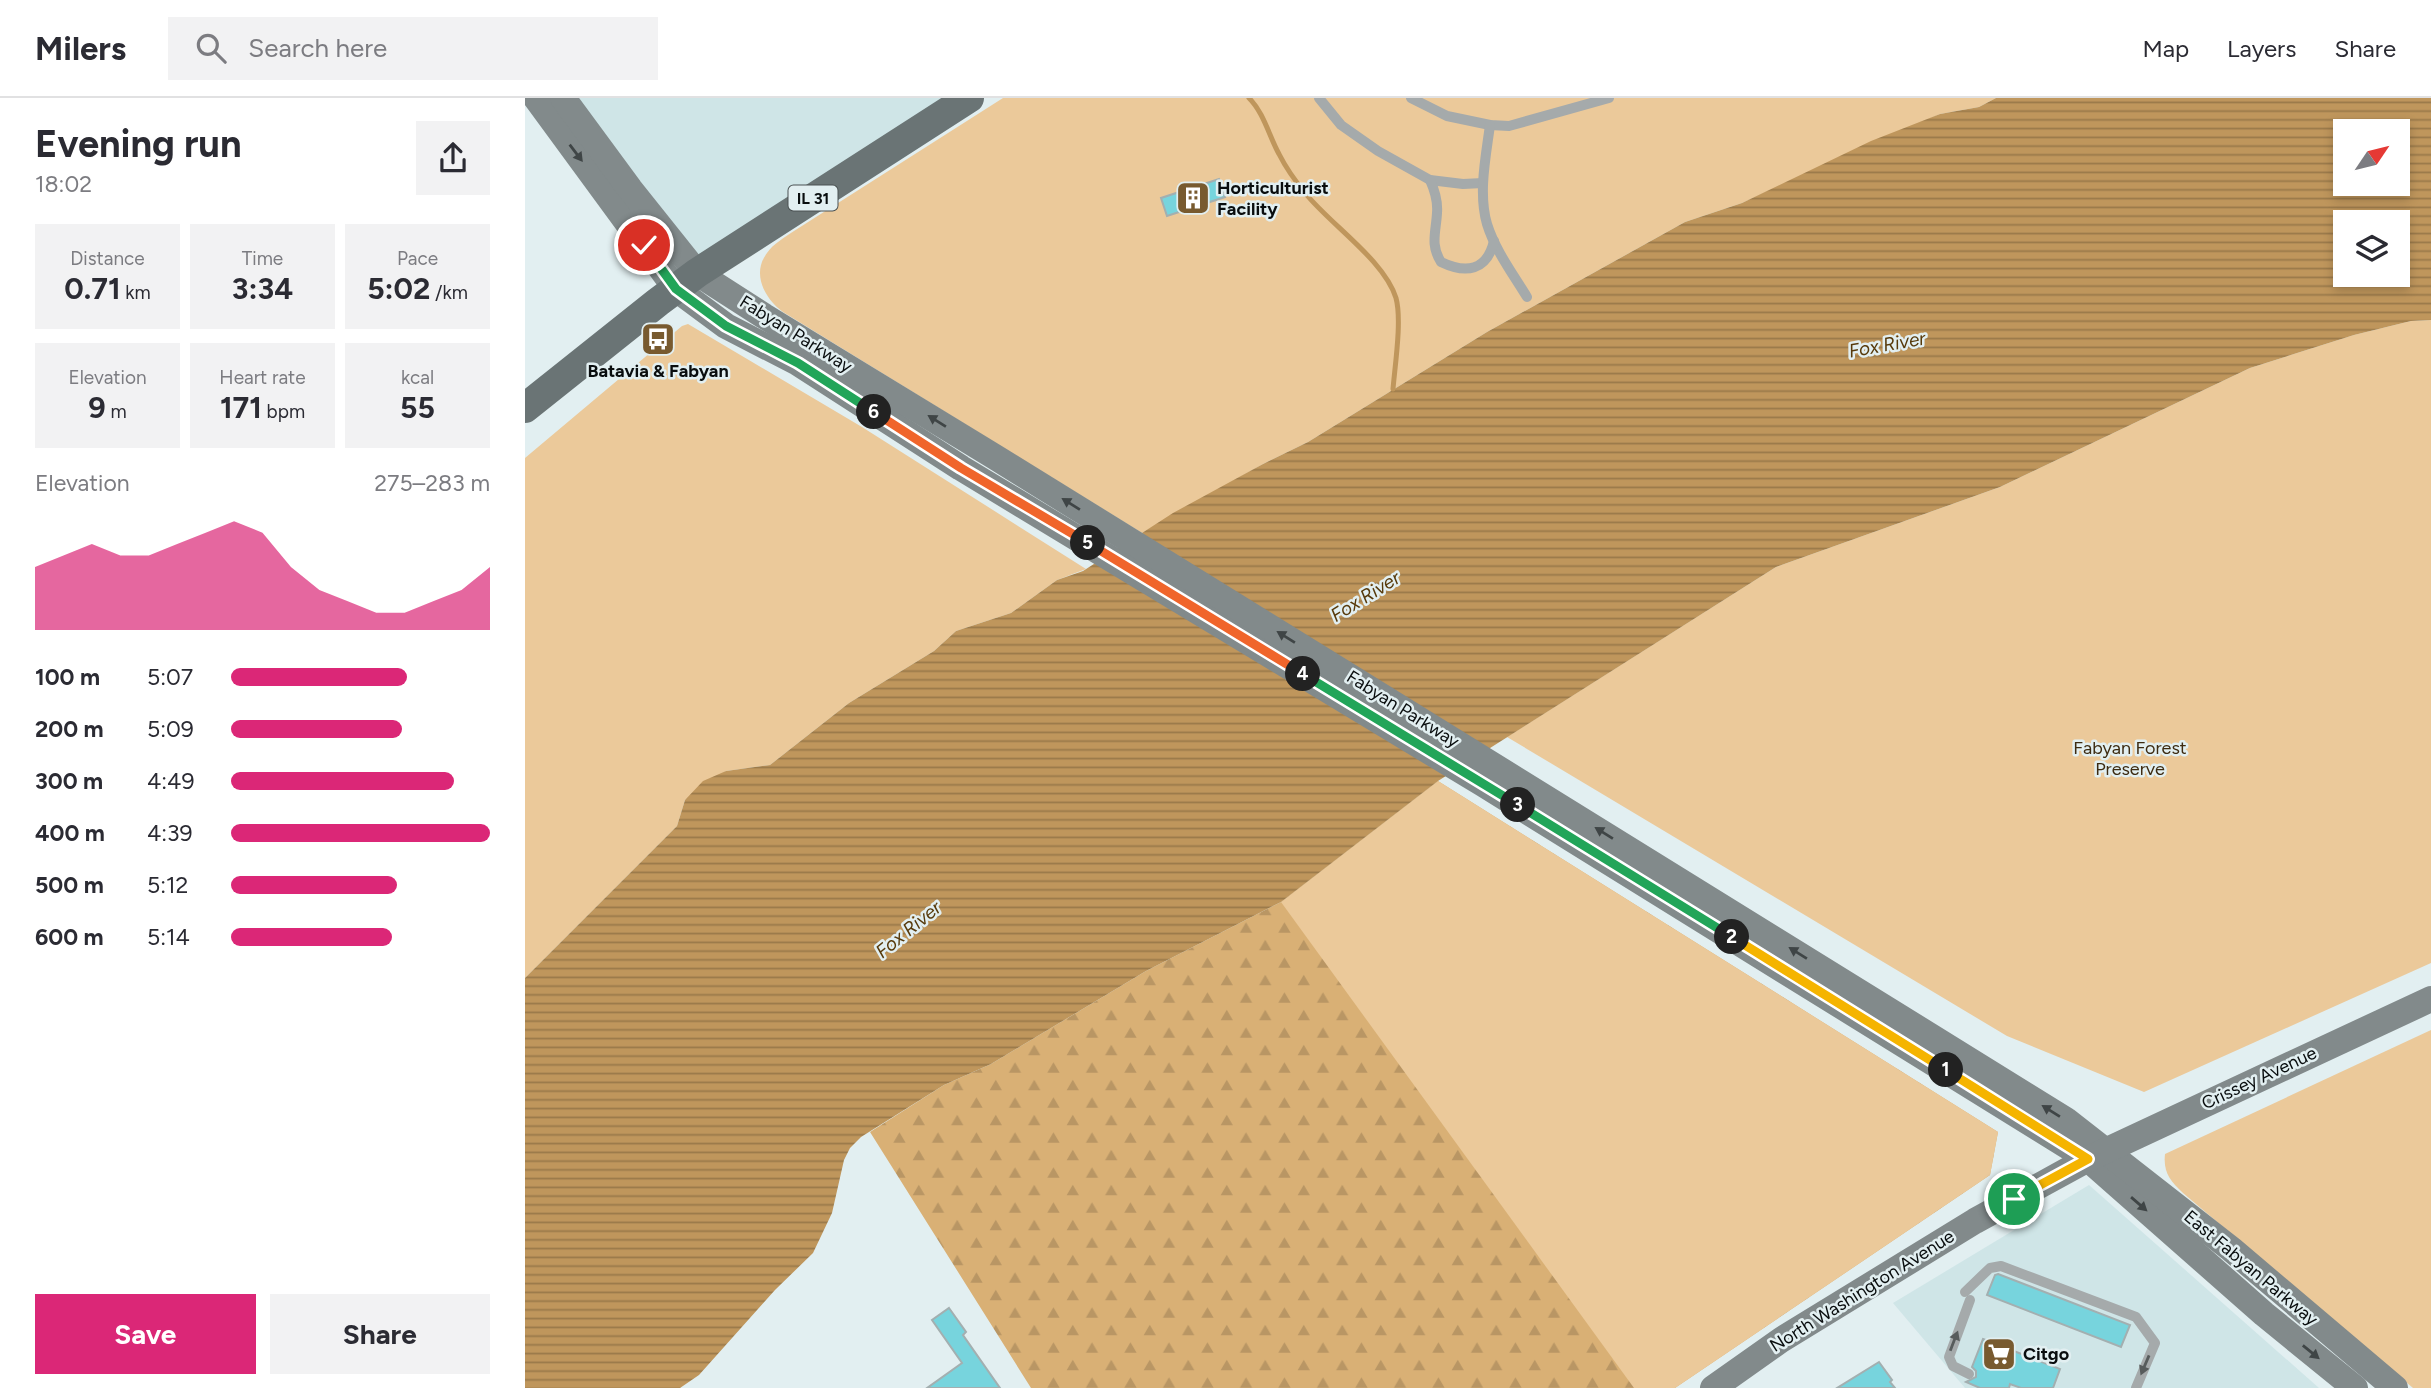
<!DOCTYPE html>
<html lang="en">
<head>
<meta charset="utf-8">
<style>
	body { margin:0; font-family:Figtree,sans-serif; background:#f2f2f3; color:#2b2b33; height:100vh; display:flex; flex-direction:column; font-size:26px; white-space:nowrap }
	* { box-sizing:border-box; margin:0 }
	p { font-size:23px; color:#7c7c81 }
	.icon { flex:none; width:38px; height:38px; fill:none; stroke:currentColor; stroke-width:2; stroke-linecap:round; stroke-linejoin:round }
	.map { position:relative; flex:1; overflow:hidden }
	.panel { display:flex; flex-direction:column; background:#fff; width:525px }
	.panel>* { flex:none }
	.needle { width:46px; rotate:55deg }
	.buttons { position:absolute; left:1808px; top:21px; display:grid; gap:14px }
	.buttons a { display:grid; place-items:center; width:77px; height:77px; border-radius:0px; background:#fff; box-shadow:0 4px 10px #0003; font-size:35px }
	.pin { position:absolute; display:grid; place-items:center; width:60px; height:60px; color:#fff; margin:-30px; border:4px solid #fff; border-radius:50%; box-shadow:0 2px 7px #0007 }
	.km { position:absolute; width:35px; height:35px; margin:-18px; border-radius:50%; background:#222; color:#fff; font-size:19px; line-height:35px; text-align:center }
	.round { display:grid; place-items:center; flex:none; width:74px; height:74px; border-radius:0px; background:#f2f2f3 }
	.overview { display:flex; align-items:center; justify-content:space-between; height:119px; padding:0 35px }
	h1 { font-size:38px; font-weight:700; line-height:52px }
	.metrics { display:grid; grid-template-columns:repeat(3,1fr); gap:10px; height:119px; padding:7px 35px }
	.metrics div { display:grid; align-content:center; border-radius:0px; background:#f2f2f3; text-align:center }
	.metrics b { font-size:30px; font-weight:700 }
	.metrics small { font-size:19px; font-weight:400 }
	.metrics p { font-size:19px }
	.chart { height:196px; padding:14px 35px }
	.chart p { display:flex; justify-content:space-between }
	.chart svg { width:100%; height:126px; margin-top:7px; fill:#db2777; opacity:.7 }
	.cta { display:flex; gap:14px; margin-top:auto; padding:14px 35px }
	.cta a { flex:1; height:80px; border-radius:0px; background:#db2777; color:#fff; font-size:28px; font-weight:700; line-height:80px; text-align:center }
	.cta a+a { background:#f2f2f3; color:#2b2b33 }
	ul { padding:0 35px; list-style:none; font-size:23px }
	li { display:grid; grid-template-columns:112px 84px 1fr; align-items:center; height:52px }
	li i { height:18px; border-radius:9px; background:#db2777 }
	header { display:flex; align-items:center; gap:42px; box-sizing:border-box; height:98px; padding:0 35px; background:#fff; border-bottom:2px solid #e1e1e2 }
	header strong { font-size:33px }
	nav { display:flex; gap:38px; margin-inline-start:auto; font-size:24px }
	.search { width:490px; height:63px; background:#f2f2f3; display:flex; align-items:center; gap:18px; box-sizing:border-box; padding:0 24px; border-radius:0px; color:#7c7c81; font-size:26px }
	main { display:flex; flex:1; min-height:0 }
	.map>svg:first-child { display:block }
	.built { fill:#cfe5e7 }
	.forest { fill:url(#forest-firs) }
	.park { fill:#ebc99a }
	.water { fill:url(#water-rules); fill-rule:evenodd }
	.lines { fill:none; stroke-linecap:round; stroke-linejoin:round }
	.stream { stroke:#bf965c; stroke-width:5 }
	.building { fill:#77d4dd; stroke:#a3afb0; stroke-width:2 }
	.lane { stroke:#a5aaab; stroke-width:10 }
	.secondary { stroke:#828a8b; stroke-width:26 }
	.primary { stroke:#6a7475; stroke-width:30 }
	.oneway { fill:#3f4546 }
	.oneway2 { fill:#575c5c }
	.split-1-casing { stroke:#fff; stroke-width:14 }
	.split-2-casing { stroke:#fff; stroke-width:14 }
	.split-3-casing { stroke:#fff; stroke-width:14 }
	.split-4-casing { stroke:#fff; stroke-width:14 }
	.split-5-casing { stroke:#fff; stroke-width:14 }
	.split-6-casing { stroke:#fff; stroke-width:14 }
	.split-7-casing { stroke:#fff; stroke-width:14 }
	.split-1 { stroke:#f5b400; stroke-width:9 }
	.split-2 { stroke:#f5b400; stroke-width:9 }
	.split-3 { stroke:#22a559; stroke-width:9 }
	.split-4 { stroke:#22a559; stroke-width:9 }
	.split-5 { stroke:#f0652b; stroke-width:9 }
	.split-6 { stroke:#f0652b; stroke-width:9 }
	.split-7 { stroke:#22a559; stroke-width:9 }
	.labels { text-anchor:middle; stroke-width:5; stroke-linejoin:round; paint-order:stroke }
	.shield { fill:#e2eff1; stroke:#4a5152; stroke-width:2 }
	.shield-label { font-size:16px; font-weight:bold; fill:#090d0e }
	.poi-label { font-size:18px; font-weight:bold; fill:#090d0e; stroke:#e2eff1; text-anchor:start }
	.street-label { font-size:18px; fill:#090d0e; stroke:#e2eff1 }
	.park-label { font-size:18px; fill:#3d2b11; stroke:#e2eff1 }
	.water-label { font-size:19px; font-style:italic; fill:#573a0b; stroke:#e2eff1 }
</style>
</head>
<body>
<header>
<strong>Milers</strong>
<div class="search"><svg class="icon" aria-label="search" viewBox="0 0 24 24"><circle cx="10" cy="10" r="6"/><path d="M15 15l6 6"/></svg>Search here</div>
<nav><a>Map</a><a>Layers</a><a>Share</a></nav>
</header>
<main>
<section class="panel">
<div class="overview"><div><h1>Evening run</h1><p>18:02</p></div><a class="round"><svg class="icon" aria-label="share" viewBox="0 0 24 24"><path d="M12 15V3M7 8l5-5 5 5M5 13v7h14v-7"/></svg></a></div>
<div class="metrics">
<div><p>Distance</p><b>0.71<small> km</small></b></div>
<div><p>Time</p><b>3:34</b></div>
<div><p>Pace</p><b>5:02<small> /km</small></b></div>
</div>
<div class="metrics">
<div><p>Elevation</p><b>9<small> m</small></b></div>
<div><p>Heart rate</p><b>171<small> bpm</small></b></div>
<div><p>kcal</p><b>55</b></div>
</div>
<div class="chart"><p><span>Elevation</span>275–283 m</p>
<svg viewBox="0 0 160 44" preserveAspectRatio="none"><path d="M0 44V22L10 18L20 14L30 18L40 18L50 14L60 10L70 6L80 10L90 22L100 30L110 34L120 38L130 38L140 34L150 30L160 22V44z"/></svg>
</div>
<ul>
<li><b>100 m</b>5:07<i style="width:68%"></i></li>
<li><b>200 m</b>5:09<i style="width:66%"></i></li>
<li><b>300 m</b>4:49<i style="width:86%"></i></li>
<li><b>400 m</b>4:39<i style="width:100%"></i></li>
<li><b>500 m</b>5:12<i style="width:64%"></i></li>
<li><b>600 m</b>5:14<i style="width:62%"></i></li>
</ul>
<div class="cta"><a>Save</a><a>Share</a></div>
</section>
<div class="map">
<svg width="1906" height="1290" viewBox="0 0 1906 1290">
	<defs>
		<pattern id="forest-firs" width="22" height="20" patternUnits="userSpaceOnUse" patternTransform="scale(1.75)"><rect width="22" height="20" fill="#d9b075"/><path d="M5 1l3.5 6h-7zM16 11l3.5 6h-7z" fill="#b99664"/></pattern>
		<pattern id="water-rules" width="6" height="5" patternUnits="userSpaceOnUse" patternTransform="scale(1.75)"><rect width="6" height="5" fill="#bf965c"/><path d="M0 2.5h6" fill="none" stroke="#99794a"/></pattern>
	</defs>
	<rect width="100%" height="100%" fill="#e2eff1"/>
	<g class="built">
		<polygon points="53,0 429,0 174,163"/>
		<polygon points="1564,1087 1794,1290 1440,1290 1368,1205"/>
	</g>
	<polygon class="forest" points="913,683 1473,1034 1465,1077 1150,1290 506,1290 345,1034 419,987 466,966 621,873 756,804"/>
	<g class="park">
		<path d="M 478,0 L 1471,0 L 1454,9 L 1415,16 L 1217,105 L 1160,124 L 962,234 L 783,344 L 738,366 L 617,435 L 258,214 C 240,201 226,176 242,155 C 248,146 260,139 269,133 Z"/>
		<polygon points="1906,222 1906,865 1619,994 1482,938 982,639 1251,469 1475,389 1725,270 1829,237 1886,223"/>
		<polygon points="163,226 337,329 561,471 532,482 486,515 431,533 409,553 324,605 245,667 201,673 160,702 152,728 0,880 0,360 157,228"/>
		<polygon points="913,683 1473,1034 1465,1077 1150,1290 1109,1290 756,804"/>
		<path d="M 1906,932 L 1906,1290 L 1888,1290 L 1658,1095 C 1645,1083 1638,1074 1640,1056 Z"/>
	</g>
	<path class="water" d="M 1471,0 L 1906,0 L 1906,222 L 1886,223 L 1829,237 L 1725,270 L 1475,389 L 1251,469 L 913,683 L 756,804 L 621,873 L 466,966 L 419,987 L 336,1039 L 325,1050 L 319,1062 L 307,1115 L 288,1155 L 250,1192 L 174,1277 L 155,1290 L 0,1290 L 0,880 L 152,728 L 160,702 L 178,683 L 201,673 L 245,667 L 324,605 L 409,553 L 431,533 L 486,515 L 532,482 L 558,473 L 648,415 L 738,366 L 783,344 L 962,234 L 1160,124 L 1217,105 L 1346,43 L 1415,16 L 1454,9 ZM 1820,33 L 1872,33 L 1872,86 L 1820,86 ZM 1820,124 L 1872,124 L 1872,177 L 1820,177 Z"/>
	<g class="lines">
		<path class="stream" d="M 724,0 C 739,15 744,38 754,56 C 761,70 771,84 781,96 C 806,127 859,162 871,200 C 877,222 870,267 868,291"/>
	</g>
	<g class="building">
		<polygon points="694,81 700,99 642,118 636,100"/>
		<polygon points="1473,1176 1605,1227 1596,1249 1462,1197 1470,1177"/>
		<polygon points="424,1210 441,1234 438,1237 475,1290 402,1290 437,1265 407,1222"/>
		<polygon points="1458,1241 1535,1271 1528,1290 1496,1290 1485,1286 1484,1290 1455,1290 1441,1284 1451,1279 1451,1273 1447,1269"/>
		<polygon points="1354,1264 1367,1282 1365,1284 1370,1290 1312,1290"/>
	</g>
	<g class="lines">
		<g class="lane">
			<polyline points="794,0 816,27 853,53 905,82 938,86 958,85"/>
			<polyline points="886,0 922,18 965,27 984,28 1084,0"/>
			<path d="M 965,27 C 961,58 953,95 962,126 C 970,152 988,176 1002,199"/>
			<path d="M 905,82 C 910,93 913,103 912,115 C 911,134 905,147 916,164 C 941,176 962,173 969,143"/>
			<polyline points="1440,1194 1465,1170 1476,1168 1611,1219 1630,1245 1611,1290"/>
			<polyline points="1444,1276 1428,1268 1424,1259 1445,1202"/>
		</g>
		<g class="secondary">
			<polyline points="11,0 151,191 201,228 273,265 436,370 958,686 1563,1061 1739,1216 1830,1290"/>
			<polyline points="38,0 105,91 172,175 239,218 470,359 1541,1022 1706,1151 1870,1290"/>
			<polyline points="1188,1290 1256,1242 1450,1123 1563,1061 1906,901"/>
		</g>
		<polyline class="primary" points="0,310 133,204 172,175 444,0"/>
	</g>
	<defs><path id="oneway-solid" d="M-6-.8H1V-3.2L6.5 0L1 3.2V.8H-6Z" transform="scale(1.75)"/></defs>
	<g class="oneway">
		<use href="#oneway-solid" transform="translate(51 55) rotate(53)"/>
		<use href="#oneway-solid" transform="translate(412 323) rotate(-148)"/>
		<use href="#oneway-solid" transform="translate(546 406) rotate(-148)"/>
		<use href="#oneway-solid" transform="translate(761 539) rotate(-148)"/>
		<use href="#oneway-solid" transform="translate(1079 735) rotate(-148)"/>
		<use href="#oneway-solid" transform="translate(1273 855) rotate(-148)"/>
		<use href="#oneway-solid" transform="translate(1526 1013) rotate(-148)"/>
		<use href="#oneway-solid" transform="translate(1614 1106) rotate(41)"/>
		<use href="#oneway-solid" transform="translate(1786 1254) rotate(39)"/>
	</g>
	<g class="oneway2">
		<use href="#oneway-solid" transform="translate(1429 1243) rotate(-69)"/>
		<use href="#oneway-solid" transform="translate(1620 1267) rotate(113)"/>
	</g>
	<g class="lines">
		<g class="split-1-casing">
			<polyline id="split-1" points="1421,972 1563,1061 1489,1101"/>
		</g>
		<g class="split-2-casing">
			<polyline id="split-2" points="1207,839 1421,972"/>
		</g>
		<g class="split-3-casing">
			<polyline id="split-3" points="993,707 1207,839"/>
		</g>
		<g class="split-4-casing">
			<polyline id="split-4" points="778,576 993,707"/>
		</g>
		<g class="split-5-casing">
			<polyline id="split-5" points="563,445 778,576"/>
		</g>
		<g class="split-6-casing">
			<polyline id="split-6" points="349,314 436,370 563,445"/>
		</g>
		<g class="split-7-casing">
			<polyline id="split-7" points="119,147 151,191 201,228 273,265 349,314"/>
		</g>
		<use href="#split-1" class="split-1"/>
		<use href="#split-2" class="split-2"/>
		<use href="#split-3" class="split-3"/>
		<use href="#split-4" class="split-4"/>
		<use href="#split-5" class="split-5"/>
		<use href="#split-6" class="split-6"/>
		<use href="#split-7" class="split-7"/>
	</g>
	<defs>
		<g id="building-square" transform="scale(1.75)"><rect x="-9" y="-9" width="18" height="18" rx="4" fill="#785a2f" stroke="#e2eff1"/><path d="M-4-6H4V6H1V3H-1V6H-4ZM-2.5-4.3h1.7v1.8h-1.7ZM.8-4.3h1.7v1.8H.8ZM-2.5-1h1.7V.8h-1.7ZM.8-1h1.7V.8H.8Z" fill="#fff"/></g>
		<g id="bus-square" transform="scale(1.75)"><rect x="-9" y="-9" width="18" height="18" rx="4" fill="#785a2f" stroke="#e2eff1"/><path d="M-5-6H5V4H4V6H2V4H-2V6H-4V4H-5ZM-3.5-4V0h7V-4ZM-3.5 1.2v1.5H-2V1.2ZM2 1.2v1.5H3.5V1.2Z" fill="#fff"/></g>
		<g id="supermarket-square" transform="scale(1.75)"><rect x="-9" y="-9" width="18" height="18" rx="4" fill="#785a2f" stroke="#e2eff1"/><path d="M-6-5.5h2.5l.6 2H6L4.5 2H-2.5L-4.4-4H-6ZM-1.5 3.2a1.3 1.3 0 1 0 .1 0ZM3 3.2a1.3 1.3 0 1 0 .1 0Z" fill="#fff"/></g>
	</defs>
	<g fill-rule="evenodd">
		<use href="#building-square" x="668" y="100"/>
		<use href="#bus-square" x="133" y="241"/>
		<use href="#supermarket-square" x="1474" y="1256"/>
	</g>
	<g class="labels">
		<rect class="shield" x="263.5" y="87.5" width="49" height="25" rx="5"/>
		<g class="shield-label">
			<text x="288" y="106">IL 31</text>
		</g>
		<g class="poi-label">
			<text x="692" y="96">Horticulturist<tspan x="692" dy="21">Facility</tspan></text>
			<text x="133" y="279" text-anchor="middle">Batavia &amp; Fabyan</text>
			<text x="1498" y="1262">Citgo</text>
		</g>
		<g class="street-label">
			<text transform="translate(271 236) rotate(32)" y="6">Fabyan Parkway</text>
			<text transform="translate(878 611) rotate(32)" y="6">Fabyan Parkway</text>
			<text transform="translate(1734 980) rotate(-25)" y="6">Crissey Avenue</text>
			<text transform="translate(1726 1170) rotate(40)" y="6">East Fabyan Parkway</text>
			<text transform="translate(1337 1193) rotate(-32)" y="6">North Washington Avenue</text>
		</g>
		<g class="park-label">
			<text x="1605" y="656">Fabyan Forest<tspan x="1605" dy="21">Preserve</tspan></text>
		</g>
		<g class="water-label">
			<text transform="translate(1362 246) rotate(-10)" y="7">Fox River</text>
			<text transform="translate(840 498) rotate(-32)" y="7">Fox River</text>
			<text transform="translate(383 831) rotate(-39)" y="7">Fox River</text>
		</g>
	</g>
</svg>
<div class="buttons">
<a><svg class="needle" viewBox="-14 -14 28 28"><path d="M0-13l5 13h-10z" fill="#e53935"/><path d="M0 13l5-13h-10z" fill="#7c7c81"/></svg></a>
<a><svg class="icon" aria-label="layers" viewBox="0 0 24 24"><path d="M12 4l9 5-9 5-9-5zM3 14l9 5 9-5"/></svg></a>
</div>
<div class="pin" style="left:1489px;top:1101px;background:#1e9e55"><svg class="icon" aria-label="arrive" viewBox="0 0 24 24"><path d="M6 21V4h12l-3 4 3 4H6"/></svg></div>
<div class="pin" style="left:119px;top:147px;background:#d93025"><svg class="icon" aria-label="check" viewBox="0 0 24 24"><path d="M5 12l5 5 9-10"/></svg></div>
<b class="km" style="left:1421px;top:972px">1</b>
<b class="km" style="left:1207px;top:839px">2</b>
<b class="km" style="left:993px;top:707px">3</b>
<b class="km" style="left:778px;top:576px">4</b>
<b class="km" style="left:563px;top:445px">5</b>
<b class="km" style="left:349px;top:314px">6</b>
</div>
</main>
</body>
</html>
